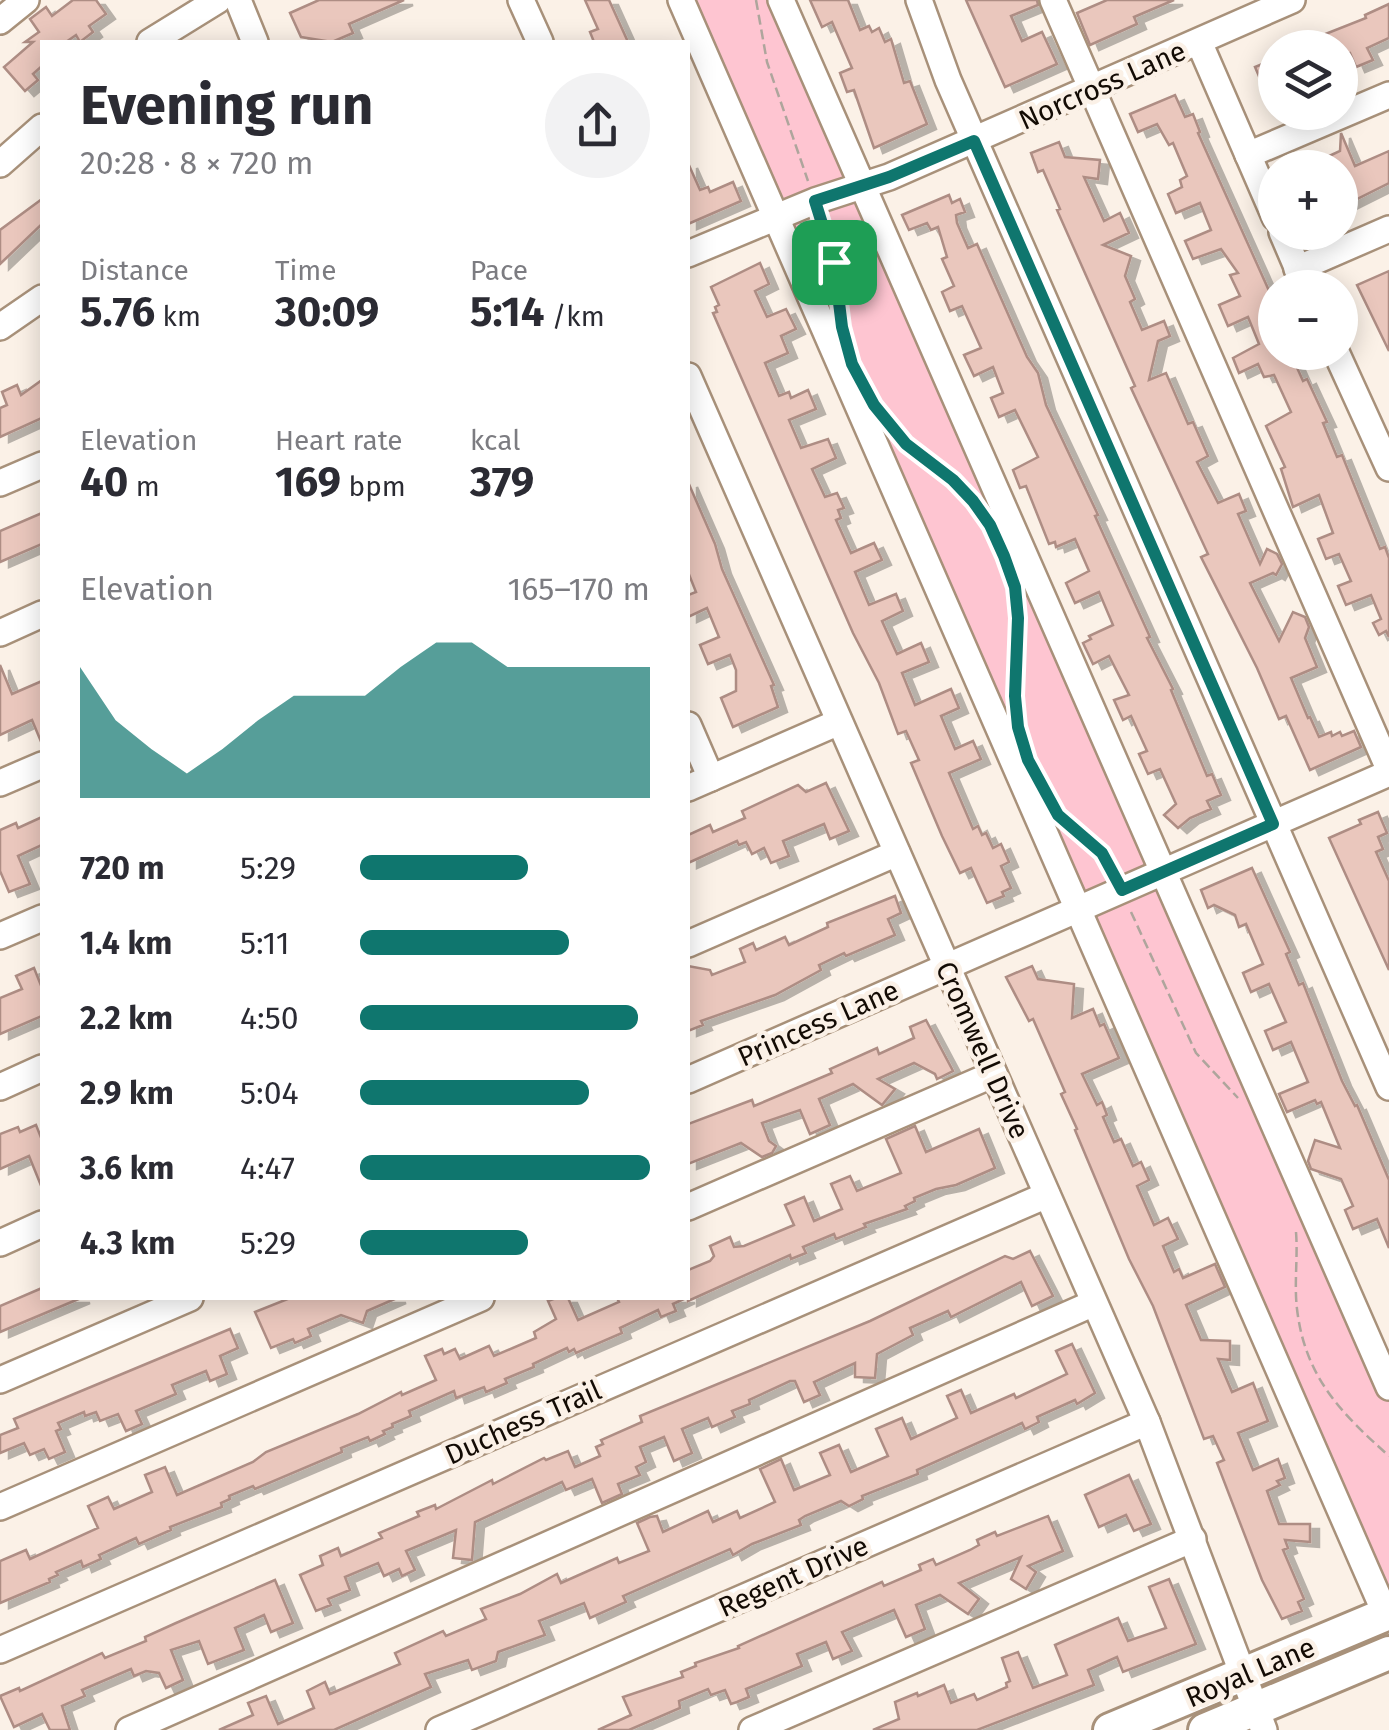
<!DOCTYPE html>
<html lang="en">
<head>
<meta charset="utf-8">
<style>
	body { margin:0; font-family:"Fira Sans",sans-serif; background:#f2f2f3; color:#2b2b33; height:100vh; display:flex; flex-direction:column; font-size:38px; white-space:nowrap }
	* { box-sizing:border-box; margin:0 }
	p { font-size:32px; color:#7c7c81 }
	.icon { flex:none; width:55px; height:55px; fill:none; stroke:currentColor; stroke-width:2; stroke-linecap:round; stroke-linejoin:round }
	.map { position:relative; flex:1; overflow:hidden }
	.details { position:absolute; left:40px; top:40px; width:650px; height:1260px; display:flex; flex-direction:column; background:#fff; border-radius:0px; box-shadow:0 5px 25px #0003 }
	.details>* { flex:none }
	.controls { position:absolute; left:1258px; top:30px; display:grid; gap:20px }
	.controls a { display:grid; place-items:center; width:100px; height:100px; border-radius:50%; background:#fff; box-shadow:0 5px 25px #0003; font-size:50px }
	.pin { position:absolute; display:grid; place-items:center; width:85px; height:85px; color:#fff; margin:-42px; border-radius:20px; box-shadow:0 5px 15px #0006 }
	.round { display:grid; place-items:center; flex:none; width:105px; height:105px; border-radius:52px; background:#f2f2f3 }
	.summary { display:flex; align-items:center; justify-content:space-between; height:170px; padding:0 40px }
	h1 { font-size:55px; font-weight:700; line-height:75px }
	.stats { display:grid; grid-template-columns:repeat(3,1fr); gap:15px; height:170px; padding:10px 40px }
	.stats div { display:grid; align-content:center }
	.stats b { font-size:42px; font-weight:700 }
	.stats small { font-size:28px; font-weight:400 }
	.stats p { font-size:28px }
	.chart { height:280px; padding:20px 40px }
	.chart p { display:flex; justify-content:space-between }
	.chart svg { width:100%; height:180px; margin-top:10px; fill:#0f766e; opacity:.7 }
	ul { padding:0 40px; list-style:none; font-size:32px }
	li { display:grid; grid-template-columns:160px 120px 1fr; align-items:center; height:75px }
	li i { height:25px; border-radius:12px; background:#0f766e }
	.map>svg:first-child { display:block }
	.green { fill:#fec5d1 }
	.building { fill:#eac7bd; stroke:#ae8d84; stroke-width:2.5; filter:url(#shadow) }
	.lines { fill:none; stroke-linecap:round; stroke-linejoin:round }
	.minor-casing { stroke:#a8917a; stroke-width:30 }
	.major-casing { stroke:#a8917a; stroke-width:38 }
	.path { stroke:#aea59c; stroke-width:2.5; stroke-dasharray:10 5; stroke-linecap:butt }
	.minor { stroke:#fff; stroke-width:25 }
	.major { stroke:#fff; stroke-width:32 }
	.route-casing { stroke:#fff; stroke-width:20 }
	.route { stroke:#0f766e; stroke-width:12 }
	.labels { text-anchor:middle; stroke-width:9; stroke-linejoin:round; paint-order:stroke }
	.street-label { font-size:28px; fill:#130b04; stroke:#fbf1e7 }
</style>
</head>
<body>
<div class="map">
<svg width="1389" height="1730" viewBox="0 0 1389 1730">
	<defs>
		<filter id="shadow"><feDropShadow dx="9" dy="5" stdDeviation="0" flood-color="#0004"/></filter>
	</defs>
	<rect width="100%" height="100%" fill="#fbf1e7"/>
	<polygon class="green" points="675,0 780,0 1389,1393 1389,1594"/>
	<g class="building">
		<polygon points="73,0 96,0 106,14 89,26 93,32 80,42 76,35 66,42 42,42 42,66 33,74 38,80 25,91 4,67 33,42 25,42 39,32 30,19 46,7 52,16"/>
		<polygon points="319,0 404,0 349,24 353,33 332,42 301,37 290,13"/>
		<polygon points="585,0 609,0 628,42 594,42 590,32 598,29"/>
		<polygon points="810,0 848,0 860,30 869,26 872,32 879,28 885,42 891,39 904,83 910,81 927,124 874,148 854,90 847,92 840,73 852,68 832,22 822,27"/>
		<polygon points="966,0 1037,0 1038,5 1011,16 1022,41 1042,32 1057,64 1005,87"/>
		<polygon points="1107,0 1174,0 1134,17 1137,24 1090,45 1077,13"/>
		<polygon points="1389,4 1389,38 1367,48 1373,60 1356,67 1350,53 1340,57 1340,48 1290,48 1366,18 1365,15"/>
		<polygon points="1275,59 1275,114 1255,67"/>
		<polygon points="1175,95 1185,117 1193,114 1200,132 1198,133 1275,304 1275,352 1290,352 1303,381 1307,379 1327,422 1323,423 1337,457 1342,455 1380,549 1385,547 1389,558 1389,637 1386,631 1379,635 1373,623 1381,619 1371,595 1346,605 1338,586 1351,581 1339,554 1326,559 1318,539 1333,533 1319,495 1293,507 1281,469 1285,467 1266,426 1291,412 1274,375 1264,377 1258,364 1239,373 1233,358 1259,344 1248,317 1228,326 1219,305 1240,296 1230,275 1238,273 1221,249 1193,259 1185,241 1211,230 1200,203 1176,213 1168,194 1182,187 1180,180 1187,176 1173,143 1169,145 1157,124 1138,132 1130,114"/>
		<polygon points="1341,133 1355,166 1389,151 1389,183 1345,205 1343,201 1340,202 1340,168 1331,168 1327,157 1340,151"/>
		<polygon points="1059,142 1065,157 1100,160 1098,179 1084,177 1104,221 1120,213 1129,233 1103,245 1131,256 1125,276 1135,299 1130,302 1142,330 1164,321 1170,336 1158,341 1149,380 1166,373 1188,424 1193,422 1208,456 1197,462 1218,503 1239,494 1246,511 1238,514 1260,564 1267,549 1277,554 1282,564 1276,575 1273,573 1250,583 1279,641 1293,612 1305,617 1309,627 1305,638 1317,667 1291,678 1308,718 1310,717 1319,737 1331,732 1332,736 1340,732 1342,736 1354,731 1361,747 1310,770 1286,716 1279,719 1257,668 1201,557 1208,554 1131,388 1135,386 1057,210 1060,209 1043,170 1038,172 1031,153"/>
		<polygon points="688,163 700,190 708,187 710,192 733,182 741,201 688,224"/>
		<polygon points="949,195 952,203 960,199 965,212 956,215 957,223 968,248 977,244 1027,357 1038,373 1046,405 1098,515 1095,516 1150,637 1147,638 1173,689 1171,690 1207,776 1212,774 1221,795 1207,801 1211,809 1190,818 1178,828 1164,815 1176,804 1160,769 1148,774 1139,754 1147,751 1131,716 1123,720 1114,700 1129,695 1109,656 1093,664 1083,643 1091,639 1089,636 1113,625 1099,592 1075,603 1066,583 1089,571 1075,539 1056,547 1055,542 1049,544 1026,486 1020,488 1013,470 1038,457 1015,410 999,417 991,398 1003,393 993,367 974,376 964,355 981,348 962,306 950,311 942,292 954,286 942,259 947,257 938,227 931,230 927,223 909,230 902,215"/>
		<polygon points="42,199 42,224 0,264 0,230"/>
		<polygon points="760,263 769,284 755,291 767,317 786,309 796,329 781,336 788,353 765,363 779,396 789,392 791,398 808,390 816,409 789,420 801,448 828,439 836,458 812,469 825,497 837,493 844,508 838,510 841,518 836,520 851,553 874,543 882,560 855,572 869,605 896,594 903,611 882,621 897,654 921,643 929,662 902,673 915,705 951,689 959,708 941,716 955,749 973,741 981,759 949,773 973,829 978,826 982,835 986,833 993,848 1001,844 1009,862 1001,866 1011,888 1002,892 1004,896 987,903 971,868 960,873 942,836 911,763 919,760 906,731 898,734 879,683 853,633 713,313 717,312 715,307 719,305 711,287"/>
		<polygon points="1389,271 1389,351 1357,285"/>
		<polygon points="42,380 42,418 0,437 0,408 7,405 2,392 17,385 21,395"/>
		<polygon points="688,482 715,544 722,569 774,685 771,686 778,707 733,727 721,698 736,691 736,670 730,655 708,664 700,645 719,637 707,608 688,617 688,595 696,592 688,572"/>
		<polygon points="42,513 42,544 0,562 0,531"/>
		<polygon points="0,665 12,694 42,681 42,744 32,720 0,735"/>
		<polygon points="826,783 849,831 830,839 824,824 783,841 789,856 771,863 764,848 752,854 746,842 739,845 737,841 688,863 688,835 710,825 713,832 745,818 742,811 798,785 806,792"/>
		<polygon points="1378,812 1387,833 1378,837 1383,849 1376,852 1389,881 1389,970 1329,838 1361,824 1359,820"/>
		<polygon points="42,817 42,845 18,856 30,884 9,892 0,871 0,830 16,823 18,828"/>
		<polygon points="1252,868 1290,952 1286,954 1299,985 1303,983 1342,1081 1355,1106 1357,1105 1389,1180 1389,1248 1377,1219 1353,1229 1345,1210 1353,1206 1341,1179 1311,1169 1308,1161 1315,1140 1340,1148 1321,1102 1317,1104 1315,1100 1287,1112 1279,1094 1308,1082 1291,1042 1273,1050 1265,1031 1286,1022 1269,984 1251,992 1243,973 1263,964 1246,924 1239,927 1235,915 1214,905 1208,908 1201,890"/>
		<polygon points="895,896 901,913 888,919 895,935 846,956 844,953 819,965 821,970 775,995 701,1021 703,1025 688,1031 688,966 710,970 712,975 745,962 740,949 753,943 756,950 785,937 789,945 828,927 827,923"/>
		<polygon points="1032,966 1038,979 1074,984 1072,1018 1093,1009 1100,1026 1104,1024 1119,1058 1082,1074 1097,1105 1102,1102 1107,1115 1103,1117 1114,1142 1121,1139 1133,1166 1141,1162 1149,1180 1137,1186 1154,1225 1168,1218 1178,1239 1163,1246 1174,1272 1179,1269 1183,1278 1215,1264 1225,1287 1186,1305 1201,1340 1230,1341 1230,1360 1218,1359 1232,1392 1253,1383 1268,1421 1238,1433 1253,1470 1278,1459 1285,1478 1277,1481 1280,1485 1267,1491 1279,1524 1310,1524 1310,1542 1285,1540 1288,1548 1283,1550 1304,1599 1298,1602 1302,1611 1282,1619 1262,1580 1217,1463 1224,1460 1213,1436 1204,1439 1153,1306 1129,1259 1075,1130 1077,1129 1061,1094 1065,1092 1033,1019 1029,1021 1006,977"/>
		<polygon points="34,968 42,988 42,1016 0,1034 0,998 22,989 16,976"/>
		<polygon points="926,1020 953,1071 937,1079 935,1074 914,1063 878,1079 895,1089 882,1105 853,1084 819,1099 830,1125 810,1134 800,1110 762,1123 769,1141 776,1146 772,1153 762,1157 741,1143 688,1164 688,1124 752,1100 754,1106 832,1073 830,1069 877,1048 879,1054 914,1038 910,1027"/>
		<polygon points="36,1125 42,1140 42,1188 29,1156 0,1169 0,1134 18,1127 20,1132"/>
		<polygon points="915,1126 926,1152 979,1129 995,1168 956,1185 936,1189 914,1198 915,1201 905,1206 907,1209 864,1224 866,1227 836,1239 834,1234 803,1247 806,1253 791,1259 790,1255 688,1301 688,1270 710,1261 714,1256 710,1246 730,1237 734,1247 744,1246 794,1225 785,1205 804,1197 814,1221 842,1209 831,1184 850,1176 857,1191 901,1173 886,1139"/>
		<polygon points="1030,1251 1053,1296 1032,1306 1021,1282 951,1317 948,1311 910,1328 913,1335 877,1354 875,1378 855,1377 855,1363 814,1382 820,1395 804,1402 795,1381 790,1381 749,1400 750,1404 732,1411 735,1417 712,1427 708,1418 682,1429 692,1453 674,1461 664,1437 640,1447 646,1462 636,1467 640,1475 618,1484 622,1494 602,1503 592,1479 566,1490 562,1482 475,1522 472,1560 453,1558 456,1530 406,1551 415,1570 402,1576 399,1569 384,1576 378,1563 345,1577 350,1590 328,1599 331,1605 316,1611 300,1575 323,1565 320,1556 338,1548 341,1556 382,1538 379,1533 419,1516 417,1512 435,1505 436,1509 492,1480 493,1484 544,1458 546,1460 568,1451 575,1467 600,1456 596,1447 603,1444 601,1440 642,1422 640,1416 870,1321 1005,1256 1013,1259"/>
		<polygon points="42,1288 42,1298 81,1298 0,1332 0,1306"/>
		<polygon points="290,1298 397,1298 367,1311 363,1323 341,1315 308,1329 311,1336 295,1343 293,1339 271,1348 255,1312"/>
		<polygon points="556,1298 568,1298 578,1320 619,1302 617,1298 686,1298 673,1304 676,1311 661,1317 658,1310 620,1328 622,1333 576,1353 574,1349 569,1352 567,1348 533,1364 534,1367 505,1379 507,1383 486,1392 484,1387 456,1398 454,1391 409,1411 411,1416 392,1424 393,1427 383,1431 385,1434 370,1441 368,1437 341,1448 342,1452 255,1489 253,1486 229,1496 230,1499 221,1503 222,1507 170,1527 171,1530 139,1544 136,1538 99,1555 101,1559 83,1567 81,1561 56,1572 58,1575 49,1579 50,1582 0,1603 0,1561 26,1550 30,1559 98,1528 88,1506 108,1497 114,1509 152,1492 145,1475 165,1467 177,1495 253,1462 266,1452 358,1414 401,1392 402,1395 436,1380 425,1356 442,1349 444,1354 455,1349 460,1359 489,1346 494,1356 536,1338 534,1332 556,1319 548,1301"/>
		<polygon points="230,1329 238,1348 220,1356 227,1374 210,1381 206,1371 172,1385 176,1394 136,1411 142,1424 126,1431 118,1414 100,1421 96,1412 85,1416 84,1412 58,1423 61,1429 56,1431 65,1452 49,1459 44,1449 30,1455 24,1443 0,1453 0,1435 18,1428 14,1419"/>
		<polygon points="1072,1344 1095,1393 1077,1404 1075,1400 1037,1417 1039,1422 1025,1429 1022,1423 917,1470 918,1474 862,1496 863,1499 849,1506 841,1501 805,1516 799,1520 801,1525 752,1544 733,1555 730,1549 623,1596 626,1602 590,1618 584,1603 539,1621 545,1635 498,1652 496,1661 472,1670 468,1660 425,1674 431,1687 334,1730 219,1730 253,1715 248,1703 266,1696 278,1724 314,1708 307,1691 325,1682 330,1694 400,1664 395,1653 443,1631 446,1636 486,1619 481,1609 520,1594 557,1574 561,1583 617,1558 619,1563 649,1551 637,1523 650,1517 657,1516 663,1532 708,1511 713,1522 737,1511 740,1518 775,1502 760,1469 781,1459 794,1490 830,1475 820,1453 839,1445 851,1472 888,1456 876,1429 902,1418 911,1439 957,1418 947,1396 961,1390 971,1413 1014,1394 1016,1398 1067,1374 1056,1351"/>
		<polygon points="1129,1475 1151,1524 1134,1531 1126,1515 1099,1527 1085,1495"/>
		<polygon points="1048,1516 1063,1551 1028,1566 1036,1572 1026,1589 1011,1579 1021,1557 959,1583 979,1599 968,1614 940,1595 916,1605 925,1629 906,1637 894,1610 842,1632 852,1651 833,1659 826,1642 797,1654 802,1666 746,1689 749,1697 737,1702 731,1704 725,1690 711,1695 708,1689 679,1701 680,1708 629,1730 598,1730 631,1715 623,1697 683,1677 681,1672 696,1666 695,1663 739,1648 738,1646 882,1582 884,1586 921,1570 919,1565 933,1559 936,1565 970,1550 979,1545 977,1540 995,1532 997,1536"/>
		<polygon points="1169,1579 1196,1644 1123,1672 1117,1657 1088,1670 1094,1685 977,1730 873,1730 899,1719 895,1702 917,1693 918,1696 944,1685 951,1703 974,1694 977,1700 1007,1687 1006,1683 1010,1681 1002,1658 1018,1652 1033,1688 1067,1675 1055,1645 1064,1641 1118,1618 1128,1641 1166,1628 1149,1587"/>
		<polygon points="275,1580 293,1623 271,1632 264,1615 235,1628 244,1650 208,1664 199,1641 171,1650 183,1680 166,1688 159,1673 146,1671 134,1676 131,1669 82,1690 85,1696 62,1706 70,1730 50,1730 42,1714 14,1727 0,1696 19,1688 20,1691 102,1653 105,1658 146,1641 145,1637 176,1623"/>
	</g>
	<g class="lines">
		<g class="minor-casing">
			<g id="minor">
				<polyline points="238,0 255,42"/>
				<polyline points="521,0 540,42"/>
				<polyline points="681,0 1386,1615"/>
				<polyline points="781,0 1389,1387"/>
				<polyline points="919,0 948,80 1389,1087"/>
				<polyline points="1053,0 1389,769"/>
				<polyline points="0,21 26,0"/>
				<polyline points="150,42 218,0"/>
				<polyline points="1199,42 1275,217"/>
				<polyline points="1248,155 1389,95"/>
				<polyline points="0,164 42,127"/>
				<polyline points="1282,232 1306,288"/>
				<polyline points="688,254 815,201 889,177 1292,0"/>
				<polyline points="1297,269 1389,229"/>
				<polyline points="0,327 42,298"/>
				<polyline points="1336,352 1389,468"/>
				<polyline points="688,376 1147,1422 1264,1730"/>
				<polyline points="0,483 42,465"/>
				<polyline points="0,633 42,614"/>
				<polyline points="688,725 711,778"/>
				<polyline points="0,783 42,765"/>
				<polyline points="688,788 839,722"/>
				<polyline points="0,936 42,918"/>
				<polyline points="688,944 897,853"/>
				<polyline points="688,1080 1389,773"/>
				<polyline points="0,1087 42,1068"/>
				<polyline points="688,1207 994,1074"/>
				<polyline points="0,1243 42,1224"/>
				<polyline points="0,1380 190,1298"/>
				<polyline points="0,1507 481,1298"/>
				<polyline points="0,1650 1047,1195"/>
				<polyline points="129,1730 1094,1303"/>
				<polyline points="439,1730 1147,1422"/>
				<polyline points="752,1730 1193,1539"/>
			</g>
		</g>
		<g class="major-casing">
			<g id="major">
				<polyline points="1110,1730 1389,1613"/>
				<polyline points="1205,1730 1389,1653"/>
			</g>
		</g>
		<g class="path">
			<polyline points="756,0 767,62 808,181"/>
			<polyline points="822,221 834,262 839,306"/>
			<polyline points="894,430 953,480 982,514"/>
			<polyline points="1015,589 1018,618 1016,711"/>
			<polyline points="1064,821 1102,853 1112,868"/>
			<polyline points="1131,912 1196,1053 1238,1098"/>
			<path d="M 1296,1232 C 1298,1257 1294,1284 1297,1309 C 1305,1377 1341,1413 1389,1456"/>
		</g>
		<use href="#minor" class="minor"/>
		<use href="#major" class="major"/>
	</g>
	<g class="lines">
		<g class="route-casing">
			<polygon id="route" points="974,141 1273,824 1122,890 1102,853 1058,815 1028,760 1018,727 1015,696 1018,618 1015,587 1004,556 990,525 973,501 953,480 906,444 874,405 852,364 842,327 834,262 815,201 889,177"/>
		</g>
		<use href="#route" class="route"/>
	</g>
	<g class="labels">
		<g class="street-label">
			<text transform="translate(1102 85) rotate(-24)" y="10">Norcross Lane</text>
			<text transform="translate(818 1023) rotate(-24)" y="10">Princess Lane</text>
			<text transform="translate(983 1050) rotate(66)" y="10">Cromwell Drive</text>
			<text transform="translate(523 1422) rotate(-24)" y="10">Duchess Trail</text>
			<text transform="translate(793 1576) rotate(-24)" y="10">Regent Drive</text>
			<text transform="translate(1250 1672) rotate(-23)" y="10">Royal Lane</text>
		</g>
	</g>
</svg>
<div class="controls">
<a><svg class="icon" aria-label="layers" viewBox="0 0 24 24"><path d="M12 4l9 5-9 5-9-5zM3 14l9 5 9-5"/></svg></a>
<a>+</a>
<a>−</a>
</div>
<div class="pin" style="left:834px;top:262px;background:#1e9e55"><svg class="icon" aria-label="arrive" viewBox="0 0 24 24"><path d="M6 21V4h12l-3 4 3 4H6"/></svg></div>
<section class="details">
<div class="summary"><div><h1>Evening run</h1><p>20:28 · 8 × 720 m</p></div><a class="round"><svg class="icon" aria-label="share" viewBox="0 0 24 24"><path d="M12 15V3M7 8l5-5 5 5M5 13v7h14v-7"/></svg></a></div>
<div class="stats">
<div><p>Distance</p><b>5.76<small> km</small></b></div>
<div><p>Time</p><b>30:09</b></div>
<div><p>Pace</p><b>5:14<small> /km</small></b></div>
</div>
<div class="stats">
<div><p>Elevation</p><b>40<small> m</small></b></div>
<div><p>Heart rate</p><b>169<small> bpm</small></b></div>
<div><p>kcal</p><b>379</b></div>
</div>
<div class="chart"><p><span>Elevation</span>165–170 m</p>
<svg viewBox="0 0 160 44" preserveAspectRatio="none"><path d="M0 44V12L10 25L20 32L30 38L40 32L50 25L60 19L70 19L80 19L90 12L100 6L110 6L120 12L130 12L140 12L150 12L160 12V44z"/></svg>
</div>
<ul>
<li><b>720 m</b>5:29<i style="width:58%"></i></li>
<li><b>1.4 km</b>5:11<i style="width:72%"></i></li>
<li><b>2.2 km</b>4:50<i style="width:96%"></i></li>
<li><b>2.9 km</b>5:04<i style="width:79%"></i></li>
<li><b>3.6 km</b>4:47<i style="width:100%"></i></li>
<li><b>4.3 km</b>5:29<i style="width:58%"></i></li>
</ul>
</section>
</div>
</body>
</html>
